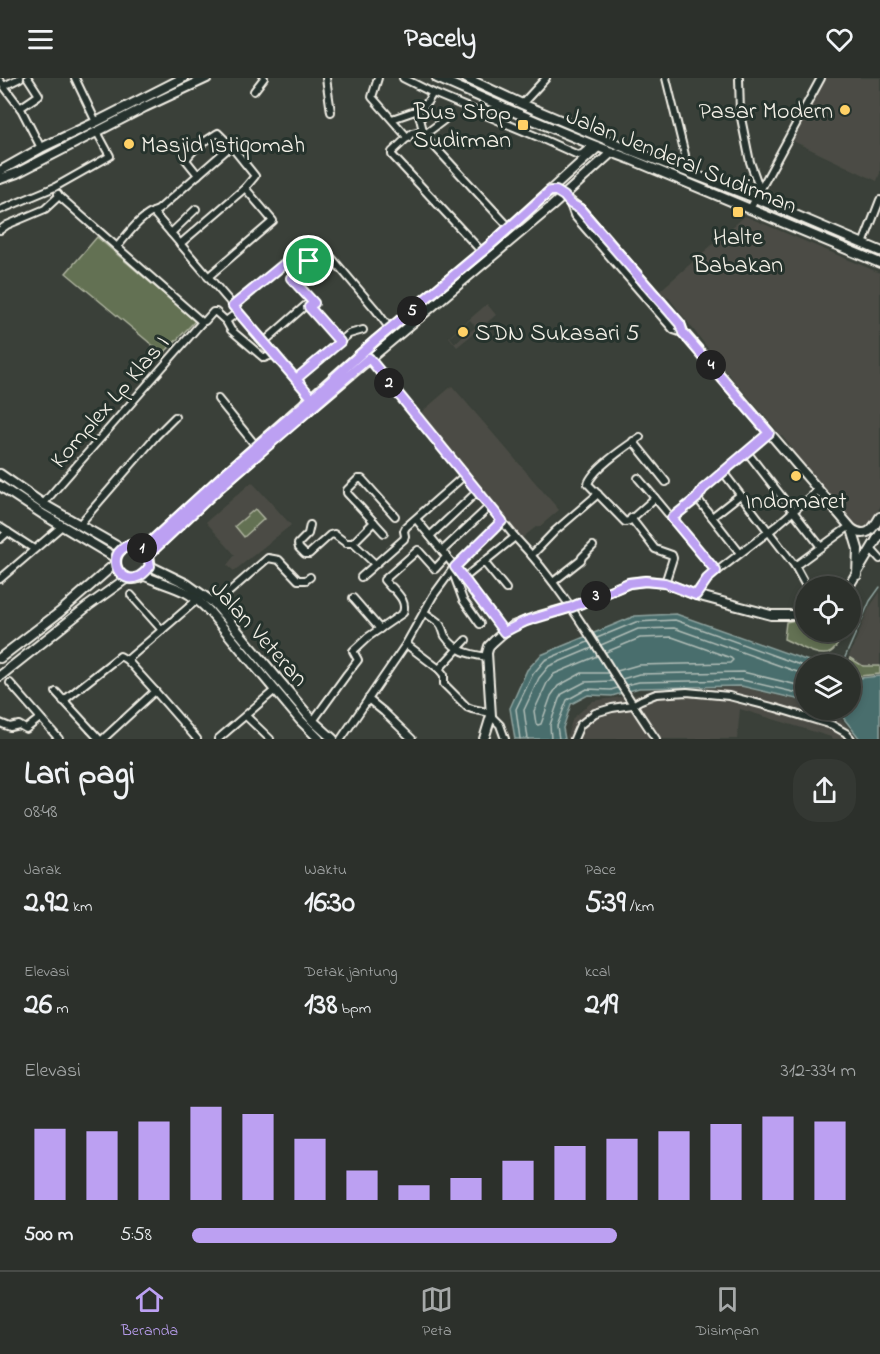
<!DOCTYPE html>
<html lang="id">
<head>
<meta charset="utf-8">
<style>
	body { margin:0; font-family:"Indie Flower",sans-serif; background:#343833; color:#f1f3f6; height:100vh; display:flex; flex-direction:column; font-size:22px; white-space:nowrap }
	* { box-sizing:border-box; margin:0 }
	p { font-size:20px; color:#a6a9a9 }
	.icon { flex:none; width:33px; height:33px; fill:none; stroke:currentColor; stroke-width:2; stroke-linecap:round; stroke-linejoin:round }
	.map { position:relative; height:661px; overflow:hidden }
	.side { display:flex; flex-direction:column; background:#2c302b; flex:1 }
	.side>* { flex:none }
	.fabs { position:absolute; left:795px; top:498px; display:grid; gap:12px }
	.fabs a { display:grid; place-items:center; width:66px; height:66px; border-radius:50%; background:#2c302b; box-shadow:0 3px 9px #0003,0 0 0 2px #484b47; font-size:30px }
	.pin { position:absolute; display:grid; place-items:center; width:51px; height:51px; color:#fff; margin:-26px; border:3px solid #fff; border-radius:50%; box-shadow:0 2px 6px #0007 }
	.km { position:absolute; width:30px; height:30px; margin:-15px; border-radius:50%; background:#222; color:#fff; font-size:16px; line-height:30px; text-align:center }
	.round { display:grid; place-items:center; flex:none; width:63px; height:63px; border-radius:24px; background:#343833 }
	.overview { display:flex; align-items:center; justify-content:space-between; height:102px; padding:0 24px }
	h1 { font-size:33px; font-weight:800; line-height:45px }
	.metrics { display:grid; grid-template-columns:repeat(3,1fr); gap:9px; height:102px; padding:6px 24px }
	.metrics div { display:grid; align-content:center }
	.metrics b { font-size:30px; font-weight:800 }
	.metrics small { font-size:16px; font-weight:400 }
	.metrics p { font-size:16px }
	.chart { height:168px; padding:12px 24px }
	.chart p { display:flex; justify-content:space-between }
	.chart svg { width:100%; height:108px; margin-top:6px; stroke:#bca0f2; stroke-width:6 }
	ul { padding:0 24px; list-style:none; font-size:20px }
	li { display:grid; grid-template-columns:96px 72px 1fr; align-items:center; height:45px }
	li i { height:15px; border-radius:8px; background:#bca0f2 }
	header { display:flex; justify-content:space-between; align-items:center; height:78px; padding:0 24px; background:#2c302b; font-size:27px; font-weight:800 }
	.tabs { display:flex; justify-content:space-around; align-items:center; height:84px; border-top:2px solid #484b47; background:#2c302b; font-size:16px; color:#a6a9a9 }
	.tabs a { display:grid; justify-items:center; gap:3px }
	.tabs .on { color:#bca0f2 }
	.map>svg:first-child { display:block }
	.built { fill:#4b4c45; fill-rule:evenodd }
	.green { fill:#637152; stroke:#acb19d; stroke-width:1.5 }
	.water { fill:#4a6e6d; stroke:#8ea29e; stroke-width:1.5 }
	.lines { fill:none; stroke-linecap:round; stroke-linejoin:round }
	.shore { stroke:#b0bdb7; stroke-width:1.5 }
	.stream { stroke:#8ea29e; stroke-width:1.5 }
	.minor-casing { stroke:#f4f1e8; stroke-width:10 }
	.major-casing { stroke:#f4f1e8; stroke-width:12 }
	.minor { stroke:#26332d; stroke-width:6 }
	.major { stroke:#26332d; stroke-width:8 }
	.route-casing { stroke:#fff; stroke-width:12 }
	.route { stroke:#bca0f2; stroke-width:8 }
	.poi-dot { fill:#ffd166; stroke:#26332d; stroke-width:2 }
	.labels { text-anchor:middle; stroke-width:6; stroke-linejoin:round; paint-order:stroke }
	.poi-label { font-size:24px; fill:#f4f1e8; stroke:#26332d; text-anchor:end }
	.street-label { font-size:24px; fill:#f4f1e8; stroke:#26332d }
</style>
</head>
<body>
<header><svg class="icon" aria-label="menu" viewBox="0 0 24 24"><path d="M4 6h16M4 12h16M4 18h16"/></svg>Pacely<svg class="icon" aria-label="heart" viewBox="0 0 24 24"><path d="M12 20l-8-8c-3-5 5-10 8-4 3-6 11-1 8 4z"/></svg></header>
<div class="map">
<svg width="880" height="661" viewBox="0 0 880 661">
	<rect width="100%" height="100%" fill="#3a4039"/>
	<filter id="ink" filterUnits="userSpaceOnUse"><feTurbulence type="fractalNoise" baseFrequency=".0167" numOctaves="2"/><feDisplacementMap in="SourceGraphic" scale="12" xChannelSelector="R" yChannelSelector="G"/><feConvolveMatrix kernelMatrix="1 2 1 2 8 2 1 2 1" color-interpolation-filters="sRGB"/></filter>
	<g filter="url(#ink)">
		<g class="built">
			<polygon points="825,0 880,0 880,95 877,103 793,63"/>
			<polygon points="745,138 880,195 880,429 872,443 862,449 855,448 793,376 793,371 723,290 669,220 655,217"/>
			<path d="M 487,226 L 496,237 L 457,269 L 449,259 ZM 470,242 L 476,249 L 455,265 L 450,259 Z"/>
			<polygon points="452,308 559,432 539,449 537,448 522,460 417,338"/>
			<polygon points="252,404 291,447 234,493 227,487 235,477 206,444"/>
			<polygon points="880,514 880,587 863,587 849,578 869,530"/>
			<polygon points="741,609 804,624 805,625 806,632 822,632 840,639 857,661 832,661 831,659 740,631 737,661 568,661 567,658 573,640 593,623 662,613"/>
		</g>
		<g class="green">
			<polygon points="97,159 195,243 163,276 66,195"/>
			<polygon points="255,431 264,441 244,459 235,448"/>
			<path d="M 805,540 L 806,554 L 845,554 C 841,560 837,570 831,574 C 821,582 794,565 784,561 L 786,544 Z"/>
			<polygon points="850,580 863,588 880,588 880,596 860,598 851,588 850,586 848,586"/>
		</g>
		<g class="water">
			<polygon points="676,536 817,586 806,586 805,623 741,608 639,610 612,618 588,617 571,626 563,650 565,661 515,661 510,630 527,592 541,577 635,538"/>
			<polygon points="851,590 860,600 880,598 880,661 860,661 841,637 826,632 850,632"/>
		</g>
		<g class="lines">
			<g class="shore">
				<polyline points="597,560 636,544 675,542 806,589"/>
				<polyline points="601,567 638,551 674,550 806,597"/>
				<polyline points="606,574 640,560 672,559 731,580 733,582 730,585 638,587 617,593"/>
				<polyline points="597,578 554,596 547,605 534,633 536,646 538,647 541,646 551,618 558,608 582,595 608,595"/>
				<polyline points="622,601 639,596 743,594 806,609"/>
				<polyline points="626,607 639,604 742,602 806,617"/>
				<polyline points="520,661 516,631 533,596 545,582 588,564"/>
				<polyline points="528,661 524,632 539,600 549,588 592,570"/>
				<polyline points="551,661 550,647 559,621 562,616 585,604 613,603"/>
				<polyline points="559,661 557,648 567,622 587,611 611,612 617,610"/>
			</g>
			<polyline class="stream" points="842,586 870,523 880,509"/>
			<g class="minor-casing">
				<g id="minor">
					<polyline points="75,0 96,44"/>
					<polyline points="326,0 331,34"/>
					<polyline points="378,0 372,19 408,60"/>
					<polyline points="403,0 433,15 538,59 578,77 582,76 593,67"/>
					<polyline points="666,0 685,77 683,93"/>
					<polyline points="739,0 740,35 750,84 760,112"/>
					<polyline points="0,3 21,31 41,70"/>
					<polyline points="4,8 20,0"/>
					<polyline points="254,13 264,0"/>
					<polyline points="522,26 546,0"/>
					<polyline points="20,30 39,17 28,0"/>
					<polyline points="418,32 424,57"/>
					<polyline points="392,41 418,32 426,26 433,15"/>
					<polyline points="444,42 424,57 510,150"/>
					<polyline points="424,57 416,54 412,55 392,74 392,77 482,174"/>
					<polyline points="59,118 202,244 205,243 213,234 216,234 226,243 238,234"/>
					<polyline points="750,131 821,0"/>
					<polyline points="0,132 55,109 110,78 97,54"/>
					<polyline points="153,134 312,320"/>
					<polyline points="0,152 7,147 45,131 59,118 58,116"/>
					<polyline points="171,155 196,131"/>
					<path d="M 180,166 L 245,110 L 255,98 L 231,68 L 218,55 C 207,62 193,70 186,82 L 198,97"/>
					<polyline points="863,166 880,122"/>
					<path d="M 117,169 C 129,155 140,138 158,132 L 231,68"/>
					<polyline points="331,179 376,232 390,251"/>
					<polyline points="208,199 273,143 245,110"/>
					<polyline points="233,228 300,173 310,184 291,200 314,225 309,229"/>
					<polyline points="226,243 231,252 264,280 275,276"/>
					<polyline points="264,264 306,227 308,227 340,264"/>
					<path d="M 369,280 L 515,459 C 572,519 609,593 656,661"/>
					<polyline points="296,301 349,256 363,252"/>
					<polyline points="218,321 256,368"/>
					<path d="M 640,359 C 627,368 592,391 588,406 L 590,408 L 625,444 L 629,443 L 655,420 L 716,493"/>
					<polyline points="633,363 666,404"/>
					<polyline points="747,374 821,469"/>
					<polyline points="723,394 795,488 806,508"/>
					<polyline points="638,400 655,420"/>
					<polyline points="697,420 740,475"/>
					<polyline points="43,426 202,244"/>
					<polyline points="712,439 740,417"/>
					<polyline points="631,440 655,471 672,477 673,480 665,505"/>
					<polyline points="672,440 697,420 703,411 769,355"/>
					<polyline points="416,441 464,500 504,554"/>
					<polyline points="374,444 384,455"/>
					<polyline points="79,447 156,358 175,339"/>
					<polyline points="310,447 308,456 298,466 299,470 305,476 309,476 330,457 334,456 346,465 353,465 375,486"/>
					<polyline points="0,449 34,471"/>
					<polyline points="430,458 478,413"/>
					<polyline points="0,461 8,454"/>
					<polyline points="353,465 374,444 347,415 347,412 358,401 362,401 395,438"/>
					<polyline points="871,471 880,481"/>
					<polyline points="442,473 490,428"/>
					<polyline points="532,477 555,453 598,416"/>
					<polyline points="484,484 506,511"/>
					<polyline points="795,488 850,448"/>
					<polyline points="452,492 463,522 480,546"/>
					<polyline points="361,499 404,461 405,458 404,453 406,449 465,397"/>
					<polyline points="464,500 515,459"/>
					<polyline points="0,501 62,448"/>
					<polyline points="553,504 581,482 582,479 593,468"/>
					<polyline points="131,517 162,552"/>
					<polyline points="696,517 707,501 776,448 818,412"/>
					<polyline points="353,520 380,551"/>
					<polyline points="215,526 268,480 279,482 298,502 306,502 310,499"/>
					<path d="M 424,534 C 429,538 435,541 439,545 C 443,549 443,554 445,558 C 456,574 469,576 487,579"/>
					<polyline points="406,566 439,591 444,597 444,606 467,629 472,631 491,635"/>
					<polyline points="127,582 197,522"/>
					<polyline points="439,591 466,562"/>
					<polyline points="10,605 59,661"/>
					<polyline points="56,614 99,661"/>
					<polyline points="368,621 384,634 412,661"/>
					<polyline points="63,623 120,578 127,582 155,613"/>
					<polyline points="246,638 270,661"/>
					<polyline points="491,638 500,647 505,661"/>
					<path d="M 313,643 L 347,596 L 358,582 L 353,573 L 368,559 L 403,535 C 407,524 399,517 392,509 L 391,510 L 384,502 L 418,472 L 435,491 L 447,478"/>
					<polyline points="0,645 10,649 19,647 26,651 40,640"/>
					<polyline points="103,661 155,613 197,661"/>
					<polyline points="218,661 275,612"/>
					<polyline points="341,661 406,566 433,518 452,492 502,443"/>
					<polyline points="574,661 580,647 595,635 612,630 632,627 641,622 656,616 687,614 729,618 776,630 832,647 846,655 851,661"/>
				</g>
			</g>
			<g class="major-casing">
				<g id="major">
					<path d="M 437,0 C 501,28 564,57 630,81 L 880,185"/>
					<polyline points="466,0 522,26 633,73 755,120 880,173"/>
					<polyline points="0,93 41,70 96,44 183,0"/>
					<polyline points="0,101 17,95 145,29 207,0"/>
					<path d="M 550,113 C 563,114 570,125 580,131 L 680,246 L 683,254 L 852,451 L 858,471 L 857,497"/>
					<polyline points="571,126 575,137 674,251 683,254"/>
					<polyline points="0,396 43,426 122,471"/>
					<polyline points="0,408 44,437 116,480"/>
					<path d="M 852,451 C 867,461 873,451 880,439"/>
					<circle cx="133" cy="484" r="17"/>
					<polyline points="143,471 229,392 376,262 490,167 598,69"/>
					<polyline points="148,477 220,409 285,352 552,128 612,74"/>
					<polyline points="150,488 187,506 215,526 313,643 333,661"/>
					<path d="M 143,497 C 157,504 171,507 185,514 C 193,518 201,525 208,532 L 300,642 L 319,661"/>
					<polyline points="849,508 880,456"/>
					<polyline points="0,580 60,534 116,485"/>
					<polyline points="0,598 88,528 127,500"/>
					<polyline points="484,661 491,638 487,575 489,568 494,563 504,554 513,548 536,539 572,529 629,505 646,503 665,505 696,517 771,537 792,537 806,533"/>
				</g>
			</g>
			<use href="#minor" class="minor"/>
			<use href="#major" class="major"/>
		</g>
	</g>
	<g class="lines" filter="url(#ink)">
		<g class="route-casing">
			<path id="route" d="M 309,183 L 310,184 L 291,200 L 314,225 L 309,229 L 340,264 L 296,301 L 312,320 L 229,392 L 143,471 C 136,467 128,465 121,472 C 105,486 129,518 150,488 L 148,477 L 220,409 L 369,280 L 502,443 L 455,489 L 504,554 L 526,543 L 572,529 L 629,505 L 645,503 L 665,505 L 696,517 L 707,501 L 716,493 L 672,440 L 697,420 L 703,411 L 769,355 L 683,255 L 680,246 L 580,131 L 571,126 L 564,118 L 556,113 L 550,113 L 490,167 L 376,262 L 312,320 L 233,228 L 300,173 L 309,183"/>
		</g>
		<use href="#route" class="route"/>
	</g>
	<g class="poi-dot">
		<circle cx="845" cy="32" r="6"/>
		<rect x="517" y="41" width="12" height="12" rx="3"/>
		<circle cx="129" cy="66" r="6"/>
		<rect x="732" y="128" width="12" height="12" rx="3"/>
		<circle cx="463" cy="254" r="6"/>
		<circle cx="796" cy="398" r="6"/>
	</g>
	<g class="labels">
		<g class="poi-label">
			<text x="833" y="40">Pasar Modern</text>
			<text x="511" y="41">Bus Stop<tspan x="511" dy="28">Sudirman</tspan></text>
			<text x="141" y="74" text-anchor="start">Masjid Istiqomah</text>
			<text x="738" y="166" text-anchor="middle">Halte<tspan x="738" dy="28">Babakan</tspan></text>
			<text x="475" y="262" text-anchor="start">SDN Sukasari 5</text>
			<text x="796" y="430" text-anchor="middle">Indomaret</text>
		</g>
		<g class="street-label">
			<text transform="translate(682 82) rotate(22)" y="8">Jalan Jenderal Sudirman</text>
			<text transform="translate(109 323) rotate(-49)" y="8">Komplex Lp Klas I</text>
			<text transform="translate(260 555) rotate(48)" y="8">Jalan Veteran</text>
		</g>
	</g>
</svg>
<div class="fabs">
<a><svg class="icon" aria-label="locate" viewBox="0 0 24 24"><circle cx="12" cy="12" r="6"/><path d="M12 2v4M12 18v4M2 12h4M18 12h4"/></svg></a>
<a><svg class="icon" aria-label="layers" viewBox="0 0 24 24"><path d="M12 4l9 5-9 5-9-5zM3 14l9 5 9-5"/></svg></a>
</div>
<div class="pin" style="left:309px;top:183px;background:#1e9e55"><svg class="icon" aria-label="arrive" viewBox="0 0 24 24"><path d="M6 21V4h12l-3 4 3 4H6"/></svg></div>
<b class="km" style="left:142px;top:470px">1</b>
<b class="km" style="left:389px;top:305px">2</b>
<b class="km" style="left:596px;top:518px">3</b>
<b class="km" style="left:711px;top:287px">4</b>
<b class="km" style="left:412px;top:233px">5</b>
</div>
<section class="side">
<div class="overview"><div><h1>Lari pagi</h1><p>08:48</p></div><a class="round"><svg class="icon" aria-label="share" viewBox="0 0 24 24"><path d="M12 15V3M7 8l5-5 5 5M5 13v7h14v-7"/></svg></a></div>
<div class="metrics">
<div><p>Jarak</p><b>2.92<small> km</small></b></div>
<div><p>Waktu</p><b>16:30</b></div>
<div><p>Pace</p><b>5:39<small> /km</small></b></div>
</div>
<div class="metrics">
<div><p>Elevasi</p><b>26<small> m</small></b></div>
<div><p>Detak jantung</p><b>138<small> bpm</small></b></div>
<div><p>kcal</p><b>219</b></div>
</div>
<div class="chart"><p><span>Elevasi</span>312–334 m</p>
<svg viewBox="0 0 160 44" preserveAspectRatio="none"><path d="M5 44V15M15 44V16M25 44V12M35 44V6M45 44V9M55 44V19M65 44V32M75 44V38M85 44V35M95 44V28M105 44V22M115 44V19M125 44V16M135 44V13M145 44V10M155 44V12"/></svg>
</div>
<ul>
<li><b>500 m</b>5:58<i style="width:64%"></i></li>
</ul>
</section>
<nav class="tabs">
<a class="on"><svg class="icon" aria-label="home" viewBox="0 0 24 24"><path d="M3 11l9-7 9 7M6 9v11h12V9"/></svg>Beranda</a>
<a><svg class="icon" aria-label="map" viewBox="0 0 24 24"><path d="M3 6l6-2 6 2 6-2v14l-6 2-6-2-6 2zM9 4v14M15 6v14"/></svg>Peta</a>
<a><svg class="icon" aria-label="saved" viewBox="0 0 24 24"><path d="M7 4h10v16l-5-4-5 4z"/></svg>Disimpan</a>
</nav>
</body>
</html>
